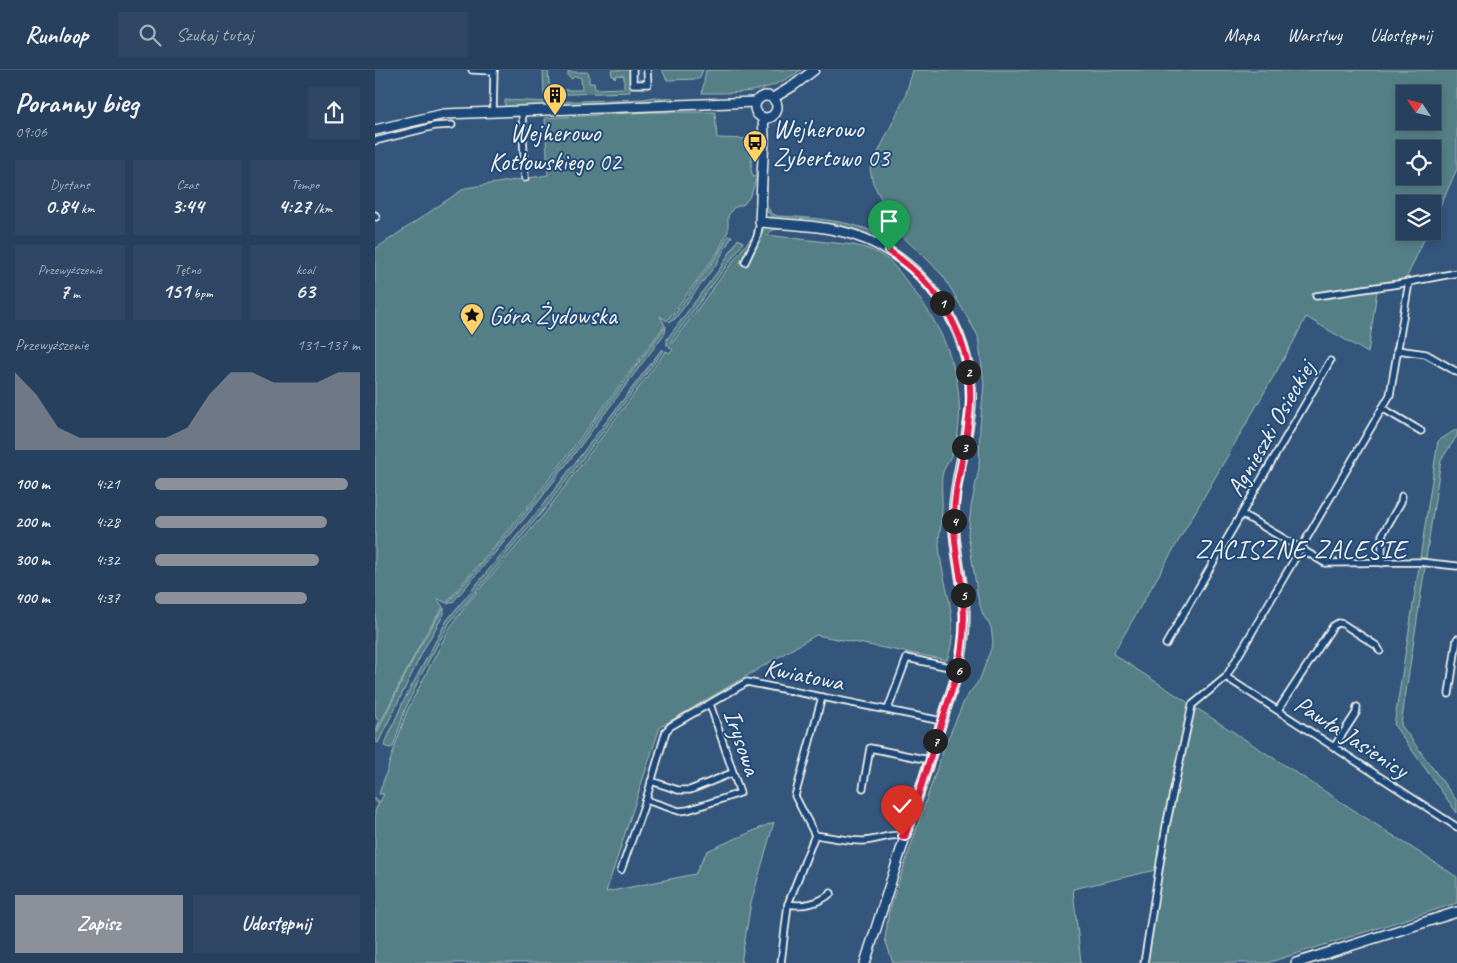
<!DOCTYPE html>
<html lang="pl">
<head>
<meta charset="utf-8">
<style>
	body { margin:0; font-family:Caveat,sans-serif; background:#2f4764; color:#f1f3f6; height:100vh; display:flex; flex-direction:column; font-size:19px; white-space:nowrap }
	* { box-sizing:border-box; margin:0 }
	p { font-size:16px; color:#a4afbc }
	.icon { flex:none; width:28px; height:28px; fill:none; stroke:currentColor; stroke-width:2; stroke-linecap:round; stroke-linejoin:round }
	.map { position:relative; flex:1; overflow:hidden }
	.panel { display:flex; flex-direction:column; background:#27405e; width:375px }
	.panel>* { flex:none }
	.needle { width:32px; rotate:305deg }
	.buttons { position:absolute; left:1021px; top:15px; display:grid; gap:10px }
	.buttons a { display:grid; place-items:center; width:45px; height:45px; border-radius:0px; background:#27405e; box-shadow:0 2px 8px #0003,0 0 0 1px #435973; font-size:25px }
	.pin { position:absolute; display:grid; place-items:center; width:42px; height:42px; color:#fff; margin:-51px -21px; border-radius:50% 50% 50% 0; rotate:-45deg; box-shadow:0 0 5px #0007 }
	.pin .icon { rotate:45deg }
	.km { position:absolute; width:25px; height:25px; margin:-12px; border-radius:50%; background:#222; color:#fff; font-size:14px; line-height:25px; text-align:center }
	.round { display:grid; place-items:center; flex:none; width:52px; height:52px; border-radius:0px; background:#2f4764 }
	.headline { display:flex; align-items:center; justify-content:space-between; height:85px; padding:0 15px }
	h1 { font-size:28px; font-weight:600; line-height:38px }
	.metrics { display:grid; grid-template-columns:repeat(3,1fr); gap:8px; height:85px; padding:5px 15px }
	.metrics div { display:grid; align-content:center; border-radius:0px; background:#2f4764; text-align:center }
	.metrics b { font-size:21px; font-weight:600 }
	.metrics small { font-size:14px; font-weight:400 }
	.metrics p { font-size:14px }
	.chart { height:140px; padding:10px 15px }
	.chart p { display:flex; justify-content:space-between }
	.chart svg { width:100%; height:90px; margin-top:5px; fill:#8c9099; opacity:.7 }
	.action { display:flex; gap:10px; margin-top:auto; padding:10px 15px }
	.action a { flex:1; height:58px; border-radius:0px; background:#8c9099; color:#fff; font-size:20px; font-weight:600; line-height:58px; text-align:center }
	.action a+a { background:#2f4764; color:#f1f3f6 }
	ul { padding:0 15px; list-style:none; font-size:16px }
	li { display:grid; grid-template-columns:80px 60px 1fr; align-items:center; height:38px }
	li i { height:12px; border-radius:6px; background:#8c9099 }
	header { display:flex; align-items:center; gap:30px; box-sizing:border-box; height:70px; padding:0 25px; background:#27405e; border-bottom:1px solid #435973 }
	header strong { font-size:24px }
	nav { display:flex; gap:28px; margin-inline-start:auto; font-size:18px }
	.search { width:350px; height:45px; background:#2f4764; display:flex; align-items:center; gap:12px; box-sizing:border-box; padding:0 18px; border-radius:0px; color:#a4afbc; font-size:19px }
	main { display:flex; flex:1; min-height:0 }
	.map>svg:first-child { display:block }
	.green { fill:#547f86; stroke:#a4b8b7; fill-rule:evenodd }
	.lines { fill:none; stroke-linecap:round; stroke-linejoin:round }
	.street-casing { stroke:#f4f1e8; stroke-width:9 }
	.secondary-casing { stroke:#f4f1e8; stroke-width:12 }
	.street { stroke:#1f4a7a; stroke-width:5.5 }
	.secondary { stroke:#1f4a7a; stroke-width:9 }
	.route-casing { stroke:#fff; stroke-width:10 }
	.route { stroke:#e11d48; stroke-width:6 }
	.labels { text-anchor:middle; stroke-width:4; stroke-linejoin:round; paint-order:stroke }
	.poi-label { font-size:25px; fill:#f4f1e8; stroke:#1f4a7a; text-anchor:start }
	.street-label { font-size:25px; fill:#f4f1e8; stroke:#1f4a7a }
	.neighbourhood-label { font-size:26px; letter-spacing:1px; fill:#f4f1e8; stroke:#1f4a7a }
</style>
</head>
<body>
<header>
<strong>Runloop</strong>
<div class="search"><svg class="icon" aria-label="search" viewBox="0 0 24 24"><circle cx="10" cy="10" r="6"/><path d="M15 15l6 6"/></svg>Szukaj tutaj</div>
<nav><a>Mapa</a><a>Warstwy</a><a>Udostępnij</a></nav>
</header>
<main>
<section class="panel">
<div class="headline"><div><h1>Poranny bieg</h1><p>09:06</p></div><a class="round"><svg class="icon" aria-label="share" viewBox="0 0 24 24"><path d="M12 15V3M7 8l5-5 5 5M5 13v7h14v-7"/></svg></a></div>
<div class="metrics">
<div><p>Dystans</p><b>0.84<small> km</small></b></div>
<div><p>Czas</p><b>3:44</b></div>
<div><p>Tempo</p><b>4:27<small> /km</small></b></div>
</div>
<div class="metrics">
<div><p>Przewyższenie</p><b>7<small> m</small></b></div>
<div><p>Tętno</p><b>151<small> bpm</small></b></div>
<div><p>kcal</p><b>63</b></div>
</div>
<div class="chart"><p><span>Przewyższenie</span>131–137 m</p>
<svg viewBox="0 0 160 44" preserveAspectRatio="none"><path d="M0 44V6L10 17L20 33L30 38L40 38L50 38L60 38L70 38L80 33L90 17L100 6L110 6L120 11L130 11L140 11L150 6L160 6V44z"/></svg>
</div>
<ul>
<li><b>100 m</b>4:21<i style="width:94%"></i></li>
<li><b>200 m</b>4:28<i style="width:84%"></i></li>
<li><b>300 m</b>4:32<i style="width:80%"></i></li>
<li><b>400 m</b>4:37<i style="width:74%"></i></li>
</ul>
<div class="action"><a>Zapisz</a><a>Udostępnij</a></div>
</section>
<div class="map">
<svg width="1082" height="893" viewBox="0 0 1082 893">
	<rect width="100%" height="100%" fill="#34567d"/>
	<filter id="ink" filterUnits="userSpaceOnUse"><feTurbulence type="fractalNoise" baseFrequency=".02" numOctaves="2"/><feDisplacementMap in="SourceGraphic" scale="10" xChannelSelector="R" yChannelSelector="G"/><feConvolveMatrix kernelMatrix="1 2 1 2 8 2 1 2 1" color-interpolation-filters="sRGB"/></filter>
	<g filter="url(#ink)">
		<g class="green">
			<polygon points="168,0 173,0 174,14 176,15 177,20 207,20 206,8 200,6 197,9 193,6 193,2 212,2 214,4 214,13 219,13 220,19 249,18 249,6 242,5 240,8 237,5 236,0 255,0 255,22 169,25"/>
			<polygon points="287,0 328,0 324,9 292,10"/>
			<path d="M 331,0 L 426,0 C 391,24 369,23 327,23 Z"/>
			<path d="M 538,0 L 1082,0 L 1082,99 L 1058,152 L 1058,134 L 1030,134 L 1030,161 L 1053,161 L 1031,209 L 943,222 L 939,229 L 1002,221 L 993,283 L 931,247 L 919,271 L 738,584 L 1082,807 L 1082,833 L 892,893 L 772,893 L 785,799 L 698,819 L 706,893 L 518,893 L 510,869 L 514,841 L 568,680 L 590,629 L 605,609 L 618,573 L 616,557 L 608,545 L 603,528 L 593,464 L 596,437 L 604,398 L 605,356 L 609,314 L 603,266 L 569,207 L 549,186 L 524,164 L 498,113 L 495,99 L 530,27 ZM 1030,24 L 1058,24 L 1058,51 L 1030,51 ZM 1030,79 L 1058,79 L 1058,106 L 1030,106 Z"/>
			<polygon points="278,27 298,28 299,30 284,33 130,39 130,30 174,32 269,29"/>
			<polygon points="274,42 340,42 342,68 378,69 376,100 378,107 382,106 376,125 369,134 358,138 353,146 353,161 343,182 292,251 285,246 290,255 161,427 71,533 62,528 68,537 50,565 0,663 4,652 0,646 0,179 90,118 173,105 170,48"/>
			<path d="M 393,59 L 392,136 L 396,143 L 402,146 C 440,148 475,150 509,166 L 512,173 L 483,160 L 461,154 L 401,149 L 393,143 L 390,136 L 391,74 Z"/>
			<path d="M 387,156 L 413,158 L 398,160 L 391,165 L 478,175 C 513,182 519,195 539,221 C 574,266 594,321 580,378 C 577,386 571,393 568,402 C 565,413 568,428 567,440 C 567,451 564,463 564,474 C 566,513 587,551 572,590 L 441,565 L 285,657 L 231,822 L 320,804 L 332,781 L 399,752 L 376,833 L 366,893 L 0,893 L 0,741 L 4,733 L 0,732 L 0,728 L 5,732 L 9,724 L 4,724 L 32,641 L 74,559 L 92,534 L 170,443 L 291,281 L 295,283 L 298,280 L 294,277 L 368,178 Z"/>
			<polygon points="353,166 357,166 342,193 300,249 294,252 344,183"/>
			<polygon points="363,169 368,172 367,175 292,276 292,269 346,197"/>
			<polygon points="291,256 290,263 164,431 78,532 72,534 165,425"/>
			<polygon points="286,280 289,280 173,435 75,552 46,605 30,640 18,677 15,678 9,676 27,634 72,550 170,432"/>
			<polygon points="1082,359 1082,366 1066,390 1051,488 1045,488 1063,371"/>
			<polygon points="1044,497 1050,497 1026,655 1082,731 1082,743 1019,655"/>
			<path d="M 69,538 L 69,544 L 50,577 L 3,673 L 0,672 L 0,666 C 22,624 41,577 69,538 Z"/>
		</g>
		<g class="lines">
			<g class="street-casing">
				<g id="street">
					<polyline points="97,0 119,1"/>
					<polyline points="258,0 258,14 273,14 272,0"/>
					<polyline points="147,41 150,108"/>
					<polyline points="118,42 119,0"/>
					<polyline points="0,71 60,56 77,55"/>
					<polyline points="0,145 1,147"/>
					<polyline points="370,192 382,167 385,152"/>
					<polyline points="941,226 1023,214 1082,203"/>
					<polyline points="1022,280 1051,284 1082,302"/>
					<polyline points="1007,338 1046,361"/>
					<polyline points="867,444 950,493 1044,492 1082,496"/>
					<polyline points="1007,493 1007,465 1026,432 1027,426"/>
					<polyline points="791,574 955,291"/>
					<polyline points="851,607 1082,757"/>
					<polyline points="1074,624 1082,569"/>
					<polyline points="513,639 532,588 583,599"/>
					<polyline points="903,640 958,556 963,553 968,554 1002,576 1005,581"/>
					<polyline points="959,677 981,643 982,637"/>
					<polyline points="276,711 303,720 315,720 357,703"/>
					<polyline points="488,718 495,678 554,690"/>
					<polyline points="271,730 304,741 313,740 365,723 335,634"/>
					<polyline points="440,765 420,726 447,627"/>
					<path d="M 440,765 C 455,767 472,771 487,771 C 503,771 515,762 530,767"/>
					<polyline points="246,800 271,730 291,661 296,656 372,612 567,651"/>
					<path d="M 413,834 C 428,837 445,833 456,823"/>
					<polyline points="406,893 413,834 440,765"/>
					<polyline points="769,893 791,756 817,635 851,607 1015,325 1034,212"/>
				</g>
			</g>
			<g class="secondary-casing">
				<g id="secondary">
					<circle cx="391" cy="37" r="11"/>
					<polyline points="398,28 418,16 439,0"/>
					<path d="M 388,48 L 389,66 L 385,152 C 417,155 448,155 479,165 C 548,187 597,257 596,330 C 595,366 581,401 579,438 C 577,470 586,501 589,532 C 591,557 588,583 581,607 L 490,893"/>
					<polyline points="0,60 69,44 381,32"/>
					<polyline points="921,893 1082,842"/>
				</g>
			</g>
			<use href="#street" class="street"/>
			<use href="#secondary" class="secondary"/>
		</g>
	</g>
	<g class="lines" filter="url(#ink)">
		<g class="route-casing">
			<path id="route" d="M 514,181 C 574,222 604,283 593,356 C 589,389 578,420 579,453 C 579,475 584,496 587,517 C 591,548 589,577 581,607 L 530,767 L 527,766"/>
		</g>
		<use href="#route" class="route"/>
	</g>
	<defs>
		<g id="building-pin" transform="scale(1.25)"><path d="M0 17L-7.5 6A9.5 9.5 0 1 1 7.5 6Z" fill="#ffd166" stroke="#1f4a7a"/><path d="M-4-6H4V6H1V3H-1V6H-4ZM-2.5-4.3h1.7v1.8h-1.7ZM.8-4.3h1.7v1.8H.8ZM-2.5-1h1.7V.8h-1.7ZM.8-1h1.7V.8H.8Z" fill="#111"/></g>
		<g id="bus-pin" transform="scale(1.25)"><path d="M0 17L-7.5 6A9.5 9.5 0 1 1 7.5 6Z" fill="#ffd166" stroke="#1f4a7a"/><path d="M-5-6H5V4H4V6H2V4H-2V6H-4V4H-5ZM-3.5-4V0h7V-4ZM-3.5 1.2v1.5H-2V1.2ZM2 1.2v1.5H3.5V1.2Z" fill="#111"/></g>
		<g id="sight-pin" transform="scale(1.25)"><path d="M0 17L-7.5 6A9.5 9.5 0 1 1 7.5 6Z" fill="#ffd166" stroke="#1f4a7a"/><path d="M0-6L1.8-2.2L6-1.7L2.9 1.2L3.7 5.4L0 3.3L-3.7 5.4L-2.9 1.2L-6-1.7L-1.8-2.2Z" fill="#111"/></g>
	</defs>
	<g fill-rule="evenodd">
		<use href="#building-pin" x="180" y="25"/>
		<use href="#bus-pin" x="380" y="72"/>
		<use href="#sight-pin" x="97" y="245"/>
	</g>
	<g class="labels">
		<g class="poi-label">
			<text x="398" y="67">Wejherowo<tspan x="398" dy="29">Zybertowo 03</tspan></text>
			<text x="180" y="71" text-anchor="middle">Wejherowo<tspan x="180" dy="29">Kotłowskiego 02</tspan></text>
			<text x="114" y="254">Góra Żydowska</text>
		</g>
		<g class="street-label">
			<text transform="translate(895 358) rotate(-60)" y="9">Agnieszki Osieckiej</text>
			<text transform="translate(429 604) rotate(11)" y="9">Kwiatowa</text>
			<text transform="translate(977 666) rotate(33)" y="9">Pawła Jasienicy</text>
			<text transform="translate(368 672) rotate(71)" y="9">Irysowa</text>
		</g>
		<g class="neighbourhood-label">
			<text x="926" y="488">ZACISZNE ZALESIE</text>
		</g>
	</g>
</svg>
<div class="buttons">
<a><svg class="needle" viewBox="-14 -14 28 28"><path d="M0-13l5 13h-10z" fill="#e53935"/><path d="M0 13l5-13h-10z" fill="#a4afbc"/></svg></a>
<a><svg class="icon" aria-label="locate" viewBox="0 0 24 24"><circle cx="12" cy="12" r="6"/><path d="M12 2v4M12 18v4M2 12h4M18 12h4"/></svg></a>
<a><svg class="icon" aria-label="layers" viewBox="0 0 24 24"><path d="M12 4l9 5-9 5-9-5zM3 14l9 5 9-5"/></svg></a>
</div>
<div class="pin" style="left:514px;top:181px;background:#1e9e55"><svg class="icon" aria-label="arrive" viewBox="0 0 24 24"><path d="M6 21V4h12l-3 4 3 4H6"/></svg></div>
<div class="pin" style="left:527px;top:766px;background:#d93025"><svg class="icon" aria-label="check" viewBox="0 0 24 24"><path d="M5 12l5 5 9-10"/></svg></div>
<b class="km" style="left:567px;top:233px">1</b>
<b class="km" style="left:593px;top:302px">2</b>
<b class="km" style="left:589px;top:377px">3</b>
<b class="km" style="left:579px;top:451px">4</b>
<b class="km" style="left:588px;top:525px">5</b>
<b class="km" style="left:583px;top:600px">6</b>
<b class="km" style="left:560px;top:671px">7</b>
</div>
</main>
</body>
</html>
